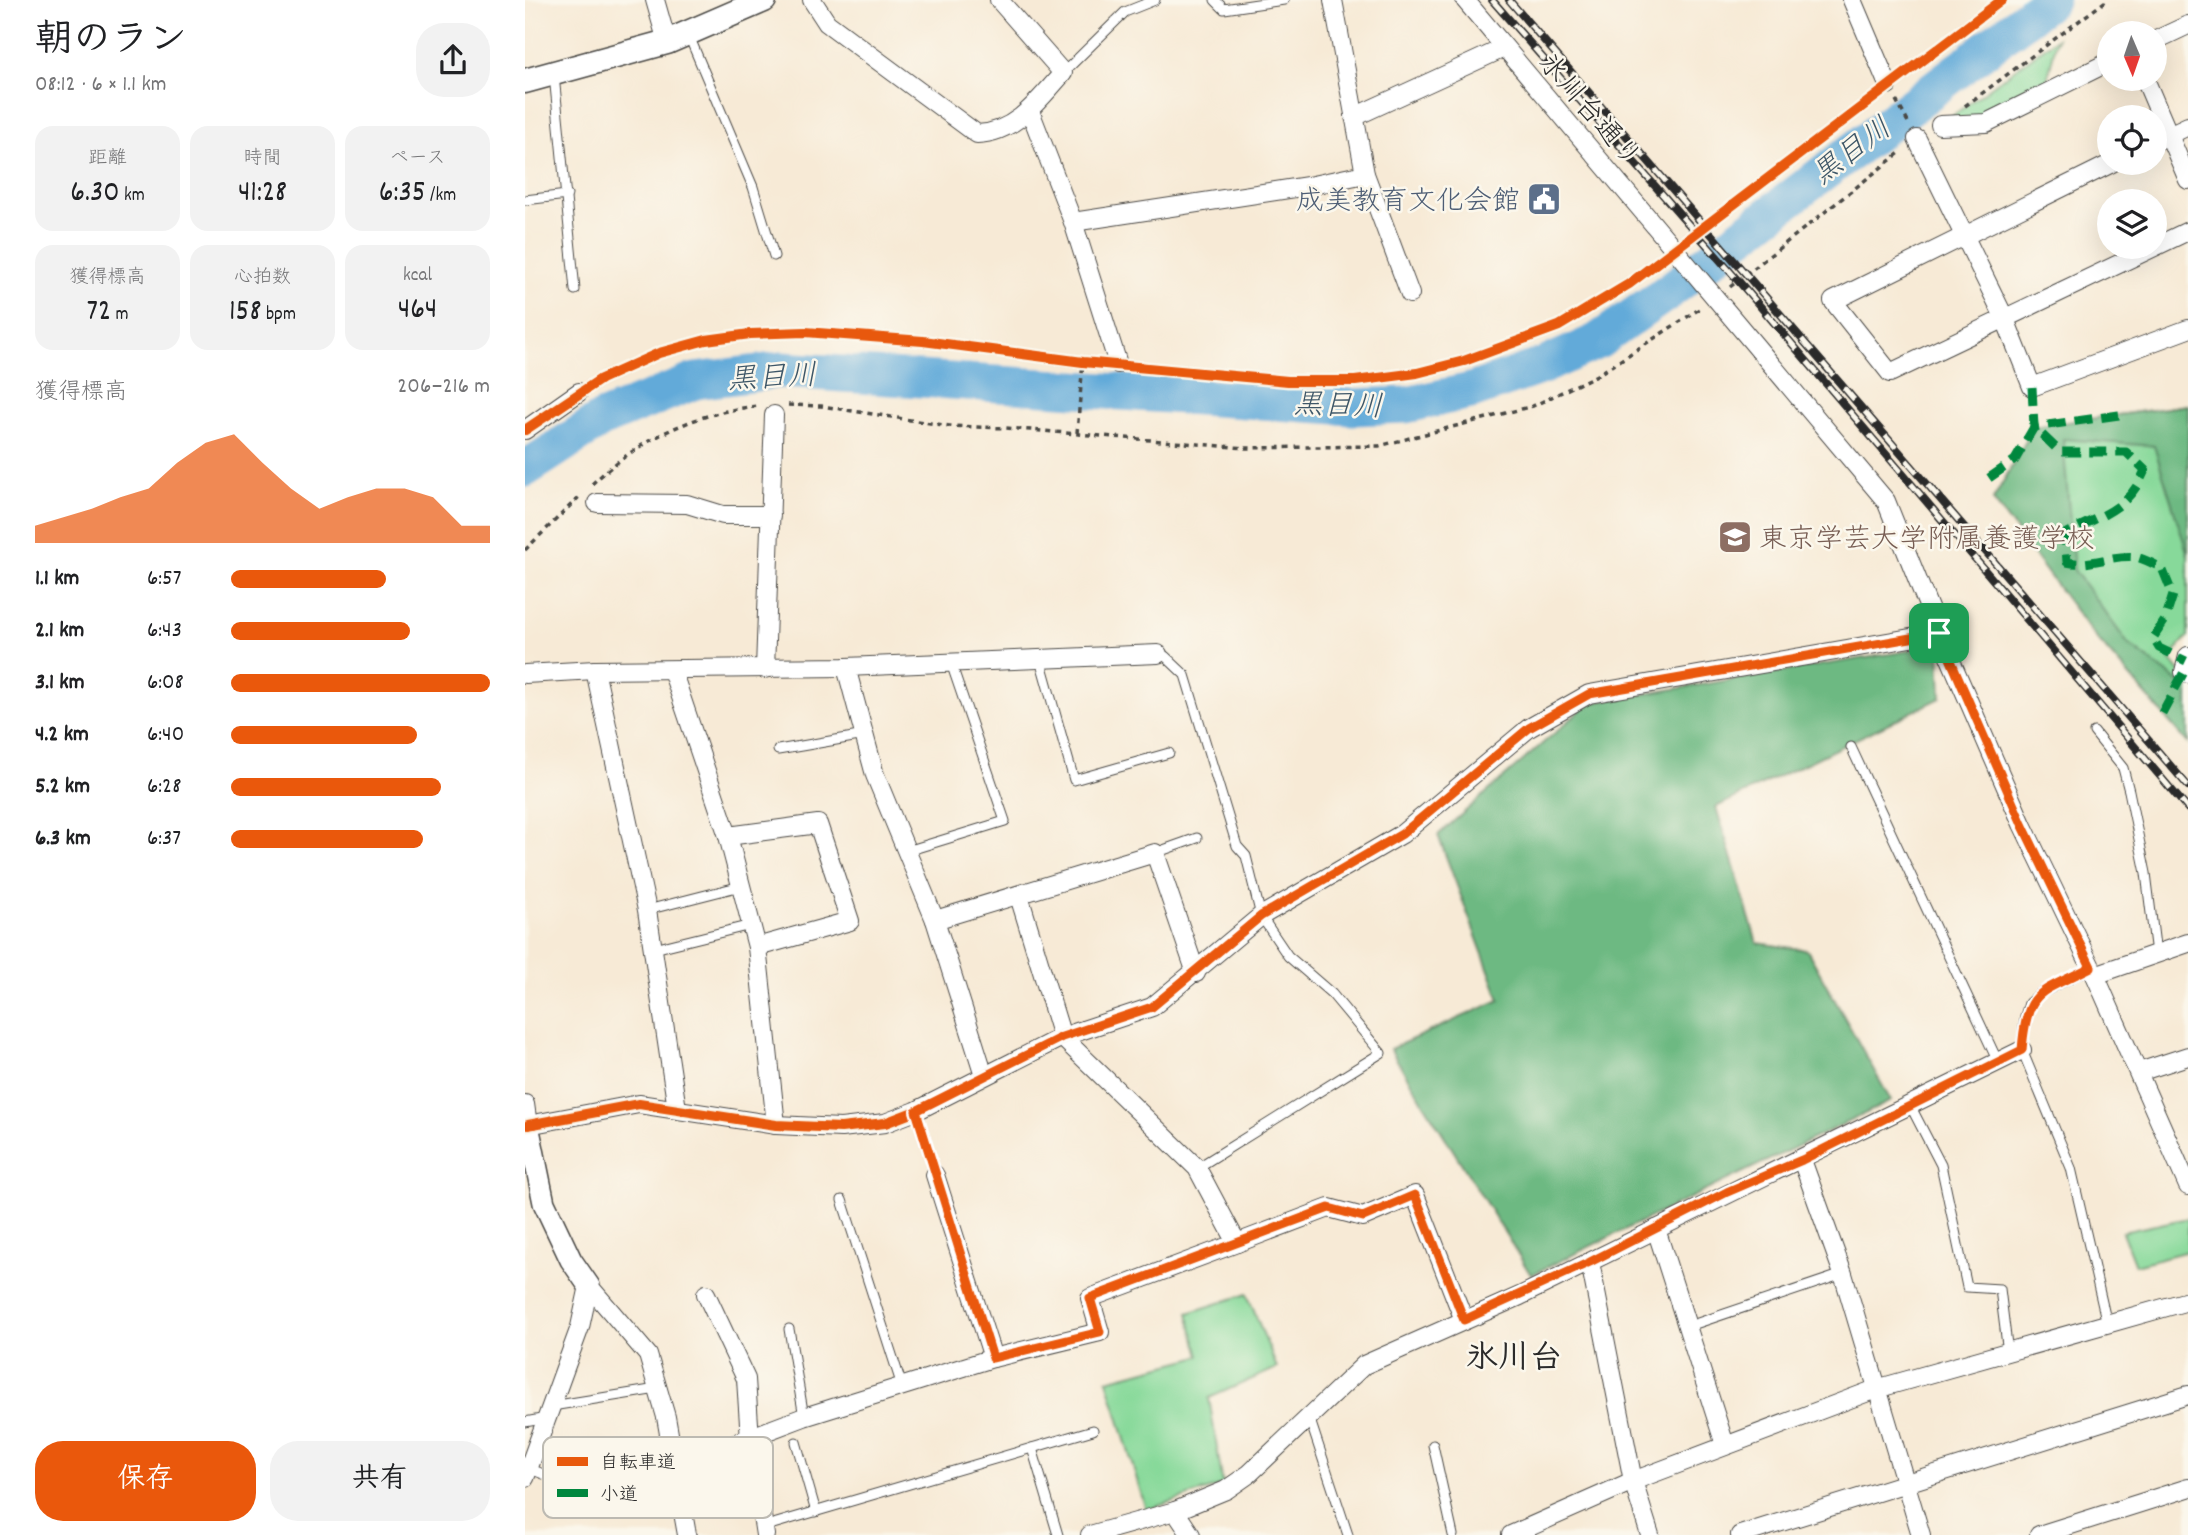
<!DOCTYPE html>
<html lang="ja">
<head>
<meta charset="utf-8">
<style>
	body { margin:0; font-family:Dekko,"Klee One",sans-serif; background:#f2f2f2; color:#202124; height:100vh; display:flex; flex-direction:column; font-size:26px; white-space:nowrap }
	* { box-sizing:border-box; margin:0 }
	p { font-size:23px; color:#757577 }
	.icon { flex:none; width:38px; height:38px; fill:none; stroke:currentColor; stroke-width:2; stroke-linecap:round; stroke-linejoin:round }
	.map { position:relative; flex:1; overflow:hidden }
	.side { display:flex; flex-direction:column; background:#fff; width:525px }
	.side>* { flex:none }
	.needle { width:46px; rotate:178deg }
	.controls { position:absolute; left:1572px; top:21px; display:grid; gap:14px }
	.controls a { display:grid; place-items:center; width:70px; height:70px; border-radius:50%; background:#fff; box-shadow:0 7px 28px #0002; font-size:35px }
	.pin { position:absolute; display:grid; place-items:center; width:60px; height:60px; color:#fff; margin:-30px; border-radius:14px; box-shadow:0 4px 10px #0006 }
	.round { display:grid; place-items:center; flex:none; width:74px; height:74px; border-radius:28px; background:#f2f2f2 }
	.summary { display:flex; align-items:center; justify-content:space-between; height:119px; padding:0 35px }
	h1 { font-size:38px; font-weight:600; line-height:52px }
	.stats { display:grid; grid-template-columns:repeat(3,1fr); gap:10px; height:119px; padding:7px 35px }
	.stats div { display:grid; align-content:center; border-radius:18px; background:#f2f2f2; text-align:center }
	.stats b { font-size:30px; font-weight:600 }
	.stats small { font-size:19px; font-weight:400 }
	.stats p { font-size:19px }
	.chart { height:196px; padding:14px 35px }
	.chart p { display:flex; justify-content:space-between }
	.chart svg { width:100%; height:126px; margin-top:7px; fill:#ea580c; opacity:.7 }
	.button { display:flex; gap:14px; margin-top:auto; padding:14px 35px }
	.button a { flex:1; height:80px; border-radius:28px; background:#ea580c; color:#fff; font-size:28px; font-weight:600; line-height:80px; text-align:center }
	.button a+a { background:#f2f2f2; color:#202124 }
	ul { padding:0 35px; list-style:none; font-size:23px }
	li { display:grid; grid-template-columns:112px 84px 1fr; align-items:center; height:52px }
	li i { height:18px; border-radius:9px; background:#ea580c }
	main { display:flex; flex:1; min-height:0 }
	.map>svg:first-child { display:block }
	.green { fill:#87d99a; stroke:#598262; stroke-width:2 }
	.forest { fill:#6db982; stroke:#4c7256; stroke-width:2 }
	.lines { fill:none; stroke-linecap:round; stroke-linejoin:round }
	.river { stroke:#62aad9; stroke-width:37 }
	.service-casing { stroke:#4a4845; stroke-width:11 }
	.minor-casing { stroke:#4a4845; stroke-width:20 }
	.tertiary-casing { stroke:#4a4845; stroke-width:24 }
	.secondary-casing { stroke:#4a4845; stroke-width:27 }
	.path { stroke:#4a4845; stroke-width:3.5; stroke-dasharray:5 5; stroke-linecap:butt }
	.service { stroke:#fff; stroke-width:9 }
	.minor { stroke:#fff; stroke-width:18 }
	.tertiary { stroke:#fff; stroke-width:21 }
	.secondary { stroke:#fff; stroke-width:24 }
	.rail-casing { stroke:#2b2b2b; stroke-width:8 }
	.rail { stroke:#fbf7ec; stroke-width:5; stroke-dasharray:16; stroke-linecap:butt }
	.quiet { stroke:#00873e; stroke-width:9; stroke-dasharray:18 9; stroke-linecap:butt }
	.cycleway-casing { stroke:#fbf7ec; stroke-width:15 }
	.cycleway { stroke:#e8590c; stroke-width:10 }
	.route-casing { stroke:#fff; stroke-width:14 }
	.route { stroke:#ea580c; stroke-width:9 }
	.labels { text-anchor:middle; stroke-width:5; stroke-linejoin:round; paint-order:stroke }
	.street-label { font-size:28px; fill:#2b2b2b; stroke:#fbf7ec }
	.service-label { font-size:28px; fill:#4e5e75; stroke:#fbf7ec; text-anchor:end }
	.education-label { font-size:28px; fill:#785e54; stroke:#fbf7ec; text-anchor:start }
	.water-label { font-size:30px; font-style:italic; fill:#3e5768; stroke:#fbf7ec }
	.quarter-label { font-size:32px; font-weight:bold; fill:#2b2b2b; stroke:#fbf7ec }
	.key { fill:#fbf7ec; stroke:#bdbab2; stroke-width:2 }
	.key-label { font-size:19px; fill:#2b2b2b }
</style>
</head>
<body>
<main>
<section class="side">
<div class="summary"><div><h1>朝のラン</h1><p>08:12 · 6 × 1.1 km</p></div><a class="round"><svg class="icon" aria-label="share" viewBox="0 0 24 24"><path d="M12 15V3M7 8l5-5 5 5M5 13v7h14v-7"/></svg></a></div>
<div class="stats">
<div><p>距離</p><b>6.30<small> km</small></b></div>
<div><p>時間</p><b>41:28</b></div>
<div><p>ペース</p><b>6:35<small> /km</small></b></div>
</div>
<div class="stats">
<div><p>獲得標高</p><b>72<small> m</small></b></div>
<div><p>心拍数</p><b>158<small> bpm</small></b></div>
<div><p>kcal</p><b>464</b></div>
</div>
<div class="chart"><p><span>獲得標高</span>206–216 m</p>
<svg viewBox="0 0 160 44" preserveAspectRatio="none"><path d="M0 44V38L10 35L20 32L30 28L40 25L50 16L60 9L70 6L80 16L90 25L100 32L110 28L120 25L130 25L140 28L150 38L160 38V44z"/></svg>
</div>
<ul>
<li><b>1.1 km</b>6:57<i style="width:60%"></i></li>
<li><b>2.1 km</b>6:43<i style="width:69%"></i></li>
<li><b>3.1 km</b>6:08<i style="width:100%"></i></li>
<li><b>4.2 km</b>6:40<i style="width:72%"></i></li>
<li><b>5.2 km</b>6:28<i style="width:81%"></i></li>
<li><b>6.3 km</b>6:37<i style="width:74%"></i></li>
</ul>
<div class="button"><a>保存</a><a>共有</a></div>
</section>
<div class="map">
<svg width="1663" height="1535" viewBox="0 0 1663 1535">
	<rect width="100%" height="100%" fill="#fbf7ec"/>
	<filter id="ink" filterUnits="userSpaceOnUse"><feTurbulence type="fractalNoise" baseFrequency=".0143" numOctaves="2"/><feDisplacementMap in="SourceGraphic" scale="14" xChannelSelector="R" yChannelSelector="G"/><feConvolveMatrix kernelMatrix="1 2 1 2 8 2 1 2 1" color-interpolation-filters="sRGB"/></filter>
	<filter id="wash" filterUnits="userSpaceOnUse"><feTurbulence type="fractalNoise" baseFrequency=".00686" numOctaves="4" result="noise"/><feDisplacementMap in="SourceGraphic" scale="28" xChannelSelector="R" yChannelSelector="G"/><feGaussianBlur stdDeviation="1.57" result="paint"/><feColorMatrix in="noise" values="0 0 0 0 0 0 0 0 0 0 0 0 0 0 0 0 0 1.4 0 .05"/><feComposite in="paint" operator="in"/></filter>
	<g filter="url(#wash)">
		<rect width="100%" height="100%" fill="#f7ead6"/>
		<g class="green">
			<polygon points="1532,38 1519,94 1461,123 1415,125"/>
			<polygon points="1663,405 1663,636 1645,659 1663,682 1663,743 1567,633 1468,500 1509,427"/>
			<polygon points="1663,1218 1663,1251 1610,1265 1597,1232"/>
			<polygon points="722,1294 752,1368 684,1398 698,1485 621,1510 582,1380 675,1356 663,1313"/>
		</g>
		<g class="forest">
			<polygon points="1663,405 1663,555 1629,446 1538,439 1549,570 1604,645 1663,689 1663,743 1567,633 1468,500 1509,427"/>
			<polygon points="1414,646 1416,698 1191,807 1232,943 1282,950 1366,1101 1006,1275 865,1049 975,1000 913,835 1064,703"/>
		</g>
		<g class="lines">
			<polyline class="river" points="0,469 77,419 170,381 256,370 828,407 881,405 946,391 1020,365 1073,341 1144,291 1525,0"/>
		</g>
	</g>
	<g filter="url(#ink)">
		<g class="lines">
			<g class="service-casing">
				<g id="service">
					<polyline points="690,0 699,9 759,0"/>
					<polyline points="164,36 228,187 249,256"/>
					<polyline points="538,73 600,12 630,0"/>
					<polyline points="29,75 50,290"/>
					<polyline points="0,200 42,195"/>
					<polyline points="633,654 640,656 660,675 712,846 721,856 736,916 763,956 807,994 856,1053 672,1168"/>
					<polyline points="515,659 549,780 644,753"/>
					<polyline points="1569,732 1598,768 1604,791 1621,873 1631,954"/>
					<polyline points="1326,747 1473,1062"/>
					<polyline points="253,750 340,735"/>
					<polyline points="382,851 480,821 426,663"/>
					<polyline points="630,853 672,838"/>
					<polyline points="122,910 216,886"/>
					<polyline points="129,949 226,925"/>
					<polyline points="1566,967 1516,993 1504,1003 1500,1016 1497,1050 1546,1168 1582,1324"/>
					<polyline points="1386,1107 1416,1165 1442,1287 1475,1289 1483,1353"/>
					<polyline points="317,1200 377,1386"/>
					<polyline points="1164,1326 1318,1274"/>
					<polyline points="264,1329 279,1417"/>
					<polyline points="27,1406 132,1389"/>
					<polyline points="784,1417 823,1535"/>
					<polyline points="0,1422 22,1418"/>
					<polyline points="271,1442 291,1512"/>
					<polyline points="908,1445 928,1535"/>
					<polyline points="507,1448 533,1535"/>
					<polyline points="3,1468 51,1487 150,1466"/>
					<polyline points="238,1527 568,1430"/>
				</g>
			</g>
			<g class="minor-casing">
				<g id="minor">
					<polyline points="130,0 142,42"/>
					<path d="M 287,0 L 302,23 L 452,134 C 490,133 514,100 538,73 L 474,0"/>
					<polyline points="808,0 840,174 885,294"/>
					<polyline points="940,0 1361,501 1414,633 1497,824 1570,975 1663,1186"/>
					<polyline points="1327,0 1363,85"/>
					<polyline points="1629,41 1663,25"/>
					<polyline points="1620,79 1663,180"/>
					<polyline points="505,111 548,222 593,364"/>
					<polyline points="829,117 979,48"/>
					<polyline points="1415,125 1461,123 1584,62"/>
					<polyline points="1392,139 1480,319 1507,387 1663,329"/>
					<polyline points="1629,142 1663,126"/>
					<polyline points="1587,163 1308,301 1365,373 1663,231"/>
					<polyline points="548,222 783,186 840,174"/>
					<polyline points="0,430 54,392"/>
					<polyline points="72,503 162,504 198,515 246,515"/>
					<polyline points="1663,656 1659,672 1663,674"/>
					<polyline points="321,667 350,775 410,920 459,1075"/>
					<polyline points="240,669 249,415"/>
					<polyline points="70,670 122,910 152,1109"/>
					<polyline points="147,670 203,836 232,947 251,1125"/>
					<polyline points="0,674 70,670 321,667 633,654"/>
					<polyline points="203,836 293,824 325,921 232,947"/>
					<polyline points="494,896 537,1037 672,1168 712,1243 804,1208 838,1217 890,1195 939,1320"/>
					<polyline points="410,920 630,853 671,973"/>
					<polyline points="1570,975 1663,943"/>
					<polyline points="1614,1072 1663,1056"/>
					<polyline points="0,1104 3,1125 114,1104 251,1125 316,1128 360,1123 391,1111 537,1037 627,1007 736,916 877,834 1004,728 1064,694 1414,633"/>
					<polyline points="1277,1160 1318,1274 1396,1535"/>
					<polyline points="410,1175 468,1358"/>
					<polyline points="1131,1229 1200,1445"/>
					<polyline points="1065,1262 1108,1481 1125,1535"/>
					<polyline points="64,1286 123,1355 141,1417 162,1535"/>
					<polyline points="181,1294 221,1379 225,1439 240,1535"/>
					<polyline points="150,1466 279,1417 468,1358 575,1332 565,1298 712,1243"/>
					<polyline points="0,1478 55,1327 64,1286"/>
					<polyline points="650,1511 666,1535"/>
					<polyline points="565,1535 650,1511 701,1490 724,1474 839,1365 995,1296 1497,1050"/>
					<polyline points="986,1535 1108,1481 1351,1389 1663,1301"/>
					<polyline points="1215,1535 1663,1395"/>
					<polyline points="1514,1535 1663,1488"/>
				</g>
			</g>
			<g class="tertiary-casing">
				<polyline id="tertiary" points="3,1125 19,1203 46,1260 64,1286"/>
			</g>
			<g class="secondary-casing">
				<polyline id="secondary" points="0,81 142,42 239,0"/>
			</g>
			<g class="path">
				<polyline points="1379,74 1477,0"/>
				<polyline points="1371,100 1384,124"/>
				<polyline points="1440,106 1582,0"/>
				<polyline points="1161,238 1351,95"/>
				<polyline points="1205,287 1377,151"/>
				<path d="M 610,365 C 683,372 755,384 828,381 C 939,377 1050,327 1136,258"/>
				<path d="M 68,383 C 223,289 407,352 575,363"/>
				<polyline points="263,405 296,406 424,426 481,428 721,448 854,446 1008,406 1074,374 1176,308"/>
				<polyline points="552,433 558,362"/>
				<path d="M 67,484 C 113,440 170,412 234,406"/>
				<polyline points="0,550 54,497"/>
				<polyline points="395,1127 405,1160"/>
			</g>
			<use href="#service" class="service"/>
			<use href="#minor" class="minor"/>
			<use href="#tertiary" class="tertiary"/>
			<use href="#secondary" class="secondary"/>
			<g class="rail-casing">
				<g id="rail">
					<polyline points="967,0 1223,292 1663,809"/>
					<polyline points="984,0 1663,786"/>
				</g>
			</g>
			<use href="#rail" class="rail"/>
			<g class="quiet">
				<polyline points="1507,387 1509,427 1601,414"/>
				<path d="M 1464,478 L 1490,460 L 1509,427 L 1535,452 L 1601,452 L 1620,470 C 1603,511 1577,514 1540,534 L 1542,562 C 1565,567 1587,554 1611,557 C 1619,559 1629,564 1637,568 L 1648,595 L 1640,620 L 1628,638 L 1634,648 L 1661,661"/>
				<polyline points="1637,713 1659,672"/>
			</g>
			<g class="cycleway-casing">
				<g id="cycleway">
					<polyline points="0,430 76,379 134,353 181,340 225,334 280,332 398,341 558,362 763,381 830,381 892,373 939,361 1034,326 1104,284 1477,0"/>
					<polyline points="3,1125 114,1104 251,1125 316,1128 360,1123 391,1111 537,1037 627,1007 736,916 877,834 1004,728 1064,694 1414,633"/>
				</g>
			</g>
			<use href="#cycleway" class="cycleway"/>
		</g>
	</g>
	<g class="lines" filter="url(#ink)">
		<g class="route-casing">
			<path id="route" d="M 1414,633 L 1497,824 L 1566,967 C 1514,994 1502,988 1497,1050 L 1277,1160 L 1202,1192 L 1065,1262 L 939,1320 L 890,1195 L 838,1217 L 804,1208 L 565,1298 L 575,1332 L 468,1358 L 391,1111 L 537,1037 L 627,1007 L 736,916 L 877,834 L 1004,728 L 1064,694 Z"/>
		</g>
		<use href="#route" class="route"/>
	</g>
	<defs>
		<g id="civic-square" transform="scale(1.75)"><rect x="-9" y="-9" width="18" height="18" rx="4" fill="#5c6f8a" stroke="#fbf7ec"/><path d="M-.6-6.5H3V-4.5H.6V-3L4-1V1h2V6H-6V1h2V-1L-.6-3ZM-1.2 2.5V6h2.4V2.5Z" fill="#fff"/></g>
		<g id="school-square" transform="scale(1.75)"><rect x="-9" y="-9" width="18" height="18" rx="4" fill="#8d6e63" stroke="#fbf7ec"/><path d="M0-5L7-2L0 1L-7-2ZM-4 1L0 2.5L4 1V4Q0 6-4 4Z" fill="#fff"/></g>
	</defs>
	<g fill-rule="evenodd">
		<use href="#civic-square" x="1019" y="199"/>
		<use href="#school-square" x="1210" y="537"/>
	</g>
	<g class="labels">
		<g class="street-label">
			<text transform="translate(1066 109) rotate(49)" y="10">氷川台通り</text>
		</g>
		<g class="service-label">
			<text x="995" y="209">成美教育文化会館</text>
		</g>
		<g class="education-label">
			<text x="1234" y="547">東京学芸大学附属養護学校</text>
		</g>
		<g class="water-label">
			<text transform="translate(1326 150) rotate(-37)" y="10">黒目川</text>
			<text transform="translate(247 376) rotate(-3)" y="10">黒目川</text>
			<text transform="translate(813 404) rotate(2)" y="10">黒目川</text>
		</g>
		<g class="quarter-label">
			<text x="989" y="1367">氷川台</text>
		</g>
	</g>
	<rect x="18" y="1437" width="230" height="81" rx="10" class="key"/>
	<rect x="32" y="1457" width="31" height="9" fill="#e8590c"/>
	<rect x="32" y="1489" width="31" height="8" fill="#00873e"/>
	<g class="key-label">
		<text x="75" y="1468">自転車道</text>
		<text x="75" y="1500">小道</text>
	</g>
</svg>
<div class="controls">
<a><svg class="needle" viewBox="-14 -14 28 28"><path d="M0-13l5 13h-10z" fill="#e53935"/><path d="M0 13l5-13h-10z" fill="#757577"/></svg></a>
<a><svg class="icon" aria-label="locate" viewBox="0 0 24 24"><circle cx="12" cy="12" r="6"/><path d="M12 2v4M12 18v4M2 12h4M18 12h4"/></svg></a>
<a><svg class="icon" aria-label="layers" viewBox="0 0 24 24"><path d="M12 4l9 5-9 5-9-5zM3 14l9 5 9-5"/></svg></a>
</div>
<div class="pin" style="left:1414px;top:633px;background:#1e9e55"><svg class="icon" aria-label="arrive" viewBox="0 0 24 24"><path d="M6 21V4h12l-3 4 3 4H6"/></svg></div>
</div>
</main>
</body>
</html>
